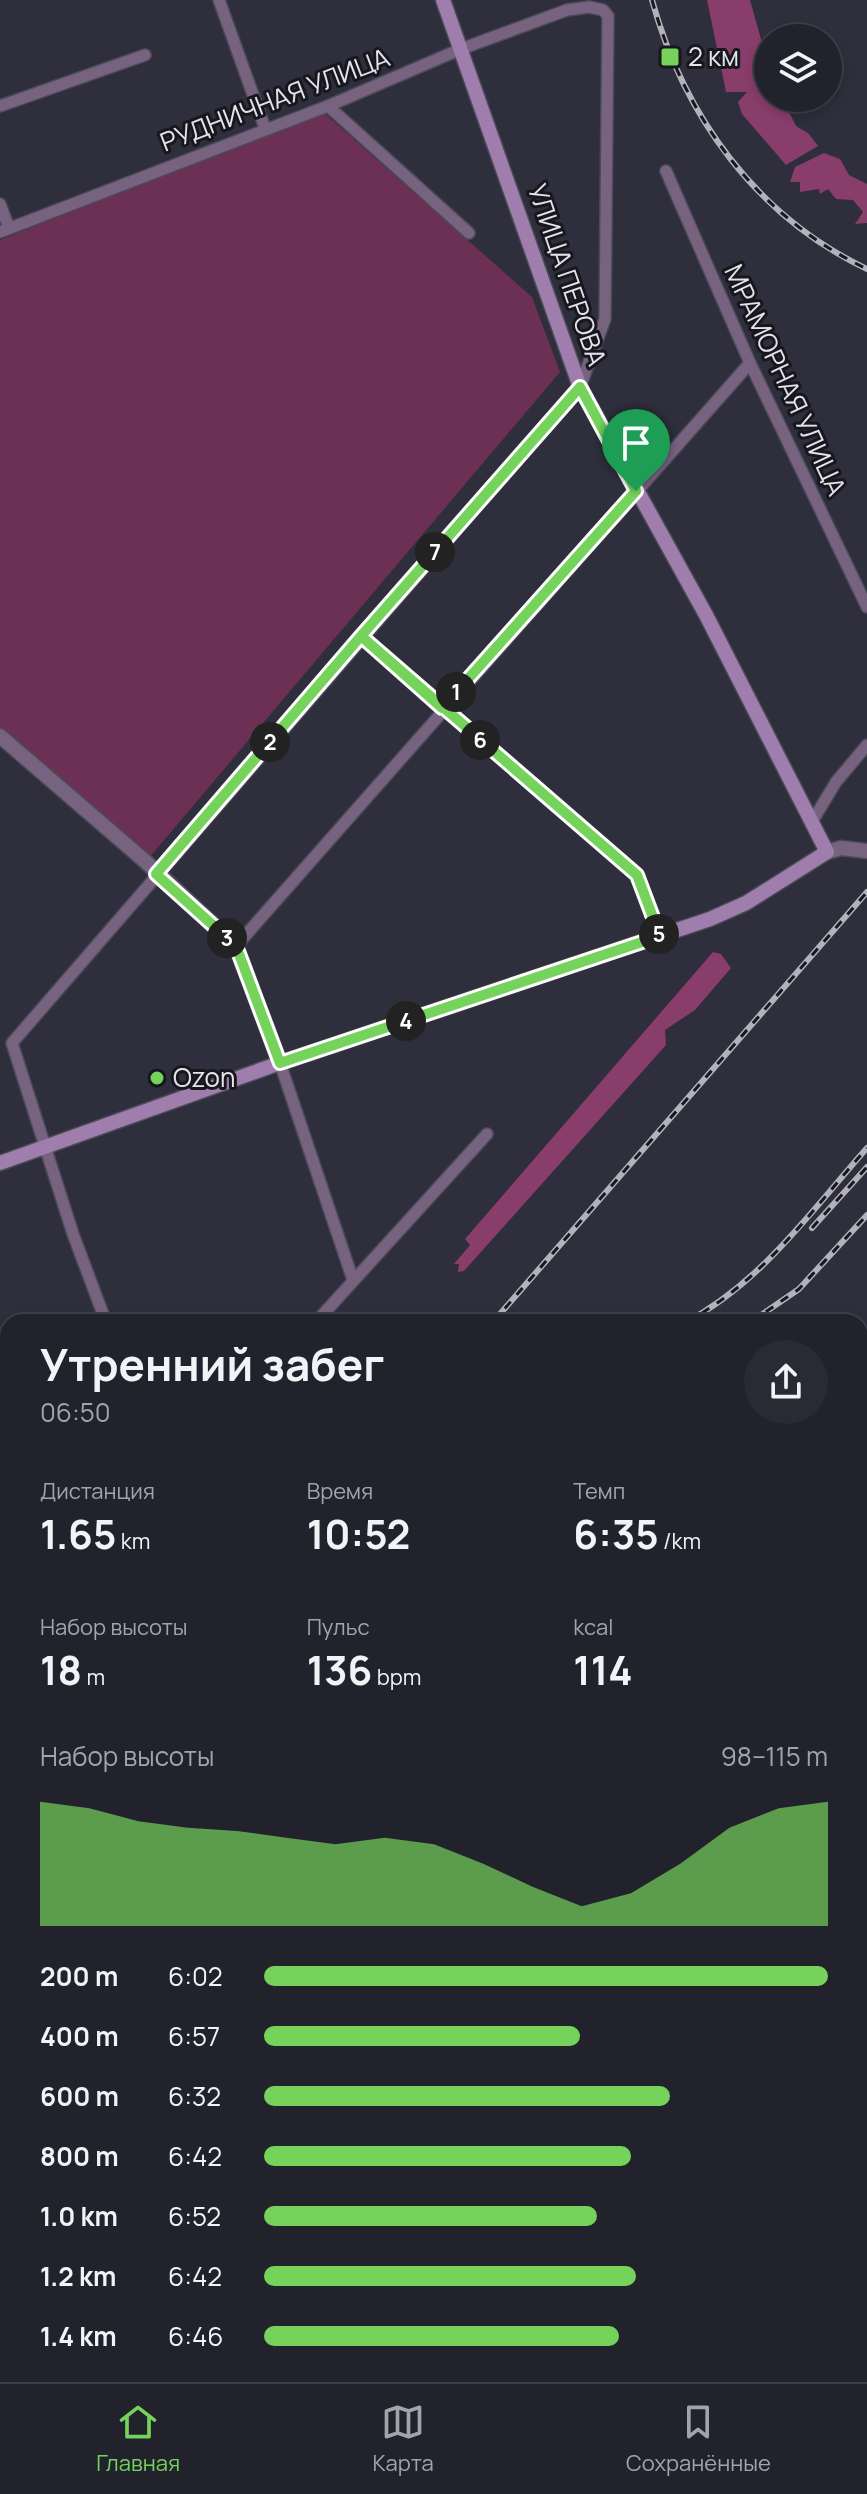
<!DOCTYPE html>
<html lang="ru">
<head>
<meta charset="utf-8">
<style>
	body { margin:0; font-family:Manrope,sans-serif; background:#2a2a35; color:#f1f3f6; height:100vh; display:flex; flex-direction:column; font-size:30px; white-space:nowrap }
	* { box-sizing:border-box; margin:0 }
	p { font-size:26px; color:#a2a4aa }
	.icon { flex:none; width:44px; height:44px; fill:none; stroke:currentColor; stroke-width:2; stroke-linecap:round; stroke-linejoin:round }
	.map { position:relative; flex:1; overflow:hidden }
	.details { position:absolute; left:0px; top:1314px; width:868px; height:1068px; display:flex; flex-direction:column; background:#22222d; border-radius:24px 24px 0 0; box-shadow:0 4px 12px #0003,0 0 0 2px #3f3f49 }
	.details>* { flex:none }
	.fabs { position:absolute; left:754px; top:24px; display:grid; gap:16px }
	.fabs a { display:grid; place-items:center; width:88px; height:88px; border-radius:50%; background:#22222d; box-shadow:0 4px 12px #0003,0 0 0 2px #3f3f49; font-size:40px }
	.pin { position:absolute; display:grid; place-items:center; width:68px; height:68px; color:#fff; margin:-82px -34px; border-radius:50% 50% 50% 0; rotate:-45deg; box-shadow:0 0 8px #0007 }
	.pin .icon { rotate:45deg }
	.km { position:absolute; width:40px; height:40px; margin:-20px; border-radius:50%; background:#222; color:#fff; font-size:22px; line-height:40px; text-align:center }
	.round { display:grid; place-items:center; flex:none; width:84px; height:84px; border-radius:42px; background:#2a2a35 }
	.overview { display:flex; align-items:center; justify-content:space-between; height:136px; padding:0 40px }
	h1 { font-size:44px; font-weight:700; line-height:60px }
	.figures { display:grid; grid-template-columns:repeat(3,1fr); gap:12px; height:136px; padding:8px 40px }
	.figures div { display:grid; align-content:center }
	.figures b { font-size:40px; font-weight:700 }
	.figures small { font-size:22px; font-weight:400 }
	.figures p { font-size:22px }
	.chart { height:224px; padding:16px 40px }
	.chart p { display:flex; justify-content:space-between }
	.chart svg { width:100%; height:144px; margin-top:8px; fill:#75d25b; opacity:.7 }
	ul { padding:0 40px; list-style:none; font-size:26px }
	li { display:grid; grid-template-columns:128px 96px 1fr; align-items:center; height:60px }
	li i { height:20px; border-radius:10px; background:#75d25b }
	.dock { display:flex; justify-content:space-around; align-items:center; height:112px; border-top:2px solid #3f3f49; background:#22222d; font-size:22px; color:#a2a4aa }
	.dock a { display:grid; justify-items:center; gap:4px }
	.dock .active { color:#75d25b }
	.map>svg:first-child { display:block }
	.green { fill:#6b3053 }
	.forest { fill:#893d6b }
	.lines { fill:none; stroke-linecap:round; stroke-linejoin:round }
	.minor-casing { stroke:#4b4b58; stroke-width:14 }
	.tertiary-casing { stroke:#4b4b58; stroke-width:17 }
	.secondary-casing { stroke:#4b4b58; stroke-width:17 }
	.minor { stroke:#776280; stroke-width:11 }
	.tertiary { stroke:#776280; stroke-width:14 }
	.secondary { stroke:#9f7ead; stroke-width:14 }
	.rail-casing { stroke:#b2b2bd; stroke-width:6 }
	.rail { stroke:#17171d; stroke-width:3; stroke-dasharray:9; stroke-linecap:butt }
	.route-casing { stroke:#fff; stroke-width:16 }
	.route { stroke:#75d25b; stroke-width:10 }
	.poi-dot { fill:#75d25b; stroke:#17171d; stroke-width:3 }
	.labels { text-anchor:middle; stroke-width:6; stroke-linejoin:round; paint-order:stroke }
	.poi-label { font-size:26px; fill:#e3e3ed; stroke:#17171d; text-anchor:start }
	.street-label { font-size:26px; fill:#e3e3ed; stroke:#17171d }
</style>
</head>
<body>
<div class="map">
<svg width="867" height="2382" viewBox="0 0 867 2382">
	<rect width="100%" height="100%" fill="#2e2e3c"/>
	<polygon class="green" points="323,112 532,297 560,372 149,858 0,728 0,240"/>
	<g class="forest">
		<polygon points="707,0 750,0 768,64 768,98 782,98 796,126 808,133 818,146 786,165 742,114 738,102 747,92 726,92"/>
		<polygon points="824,153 840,159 849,175 867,184 867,223 855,224 863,212 853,200 836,199 828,189 820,194 819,189 800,192 800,182 790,182 795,167"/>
		<polygon points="713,952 721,954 731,968 695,1010 665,1030 666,1045 464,1271 458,1272 459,1264 454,1264 470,1245 465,1239"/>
		<polygon points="867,1687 867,1815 860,1819 860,1691"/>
		<polygon points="867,1954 867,2382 702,2382 700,2374 860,2374 860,1977"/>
		<polygon points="4,2219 8,2222 8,2336 0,2339 0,2222"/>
	</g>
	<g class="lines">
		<g class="minor-casing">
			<g id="minor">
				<polyline points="219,0 265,128"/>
				<polyline points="0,106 145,55"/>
				<polyline points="328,106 469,233"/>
				<polyline points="666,171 750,363 867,607"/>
				<polyline points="0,204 9,228"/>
				<polyline points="0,232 328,106 461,49 567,10 589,7 603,10 608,16 605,319 580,387 12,1043 73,1234 106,1322"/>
				<polyline points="361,636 637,875 660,936"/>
				<polyline points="813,820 836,782 867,745"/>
				<polyline points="236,946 750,363"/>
				<polyline points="280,1063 353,1280"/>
				<polyline points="316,1322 487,1134"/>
				<polyline points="0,1367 8,1364"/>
				<polyline points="0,1410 8,1432"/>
				<polyline points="0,1613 8,1610"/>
			</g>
		</g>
		<g class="tertiary-casing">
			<g id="tertiary">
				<polyline points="0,736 145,861 236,946 280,1063"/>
				<polyline points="827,852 841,848 867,851"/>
			</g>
		</g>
		<g class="secondary-casing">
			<polyline id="secondary" points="0,1163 280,1063 710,919 746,903 827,852 706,615 580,387 443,0"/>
		</g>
		<use href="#minor" class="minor"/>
		<use href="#tertiary" class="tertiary"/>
		<use href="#secondary" class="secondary"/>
		<g class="rail-casing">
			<g id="rail">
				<path d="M 652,0 C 684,116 756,216 867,269"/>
				<polyline points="812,1228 867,1167"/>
				<polyline points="493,1322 867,892"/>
				<path d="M 686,1322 C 761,1283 812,1210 867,1148"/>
				<polyline points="751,1322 799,1289 867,1215"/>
				<polyline points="0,1889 8,1880"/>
				<polyline points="0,1911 8,1902"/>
				<polyline points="0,2088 8,2086"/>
				<polyline points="0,2122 8,2127"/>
				<polyline points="131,2382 132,2374"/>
			</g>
		</g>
		<use href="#rail" class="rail"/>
	</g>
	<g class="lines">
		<g class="route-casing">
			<polyline id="route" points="636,491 442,708 361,636 156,874 236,946 280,1063 660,936 637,875 361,636 580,387 636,491"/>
		</g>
		<use href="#route" class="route"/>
	</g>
	<g class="poi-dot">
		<rect x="660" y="47" width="20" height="20" rx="4"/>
		<circle cx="157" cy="1078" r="8"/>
	</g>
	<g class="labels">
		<g class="poi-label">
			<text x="688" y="66">2 км</text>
			<text x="173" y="1087">Ozon</text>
		</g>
		<g class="street-label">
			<text transform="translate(275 100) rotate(-21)" y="9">РУДНИЧНАЯ УЛИЦА</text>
			<text transform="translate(567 275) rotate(71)" y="9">УЛИЦА ПЕРОВА</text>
			<text transform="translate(785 380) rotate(65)" y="9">МРАМОРНАЯ УЛИЦА</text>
		</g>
	</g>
</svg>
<div class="fabs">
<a><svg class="icon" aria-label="layers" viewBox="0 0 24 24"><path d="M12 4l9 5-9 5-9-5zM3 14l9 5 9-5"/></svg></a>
</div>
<div class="pin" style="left:636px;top:491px;background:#1e9e55"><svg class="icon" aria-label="arrive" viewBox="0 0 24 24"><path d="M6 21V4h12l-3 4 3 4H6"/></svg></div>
<b class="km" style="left:456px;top:692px">1</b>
<b class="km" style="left:270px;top:742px">2</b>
<b class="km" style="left:227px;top:938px">3</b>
<b class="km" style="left:406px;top:1021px">4</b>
<b class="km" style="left:659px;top:934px">5</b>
<b class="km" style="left:480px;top:740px">6</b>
<b class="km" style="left:435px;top:552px">7</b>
<section class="details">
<div class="overview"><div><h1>Утренний забег</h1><p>06:50</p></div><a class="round"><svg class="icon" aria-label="share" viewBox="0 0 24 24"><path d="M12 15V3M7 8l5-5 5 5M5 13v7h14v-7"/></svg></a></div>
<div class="figures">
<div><p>Дистанция</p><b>1.65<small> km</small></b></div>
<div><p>Время</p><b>10:52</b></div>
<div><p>Темп</p><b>6:35<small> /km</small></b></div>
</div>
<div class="figures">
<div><p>Набор высоты</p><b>18<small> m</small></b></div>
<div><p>Пульс</p><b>136<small> bpm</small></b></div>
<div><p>kcal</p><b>114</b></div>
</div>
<div class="chart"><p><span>Набор высоты</span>98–115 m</p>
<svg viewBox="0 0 160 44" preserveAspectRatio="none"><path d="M0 44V6L10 8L20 12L30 14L40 15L50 17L60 19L70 17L80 19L90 25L100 32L110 38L120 34L130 25L140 14L150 8L160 6V44z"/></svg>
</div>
<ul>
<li><b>200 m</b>6:02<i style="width:100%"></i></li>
<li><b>400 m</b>6:57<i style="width:56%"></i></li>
<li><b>600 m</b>6:32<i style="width:72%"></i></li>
<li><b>800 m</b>6:42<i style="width:65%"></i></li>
<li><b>1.0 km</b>6:52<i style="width:59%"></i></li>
<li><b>1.2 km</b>6:42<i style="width:66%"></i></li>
<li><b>1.4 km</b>6:46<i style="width:63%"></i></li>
</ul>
</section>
</div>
<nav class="dock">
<a class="active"><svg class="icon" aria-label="home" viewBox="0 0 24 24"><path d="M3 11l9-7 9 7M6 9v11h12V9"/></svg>Главная</a>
<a><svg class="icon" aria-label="map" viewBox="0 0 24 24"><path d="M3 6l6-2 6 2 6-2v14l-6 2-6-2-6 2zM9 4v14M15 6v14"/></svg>Карта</a>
<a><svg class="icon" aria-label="saved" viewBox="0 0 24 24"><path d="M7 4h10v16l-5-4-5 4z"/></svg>Сохранённые</a>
</nav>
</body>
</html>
